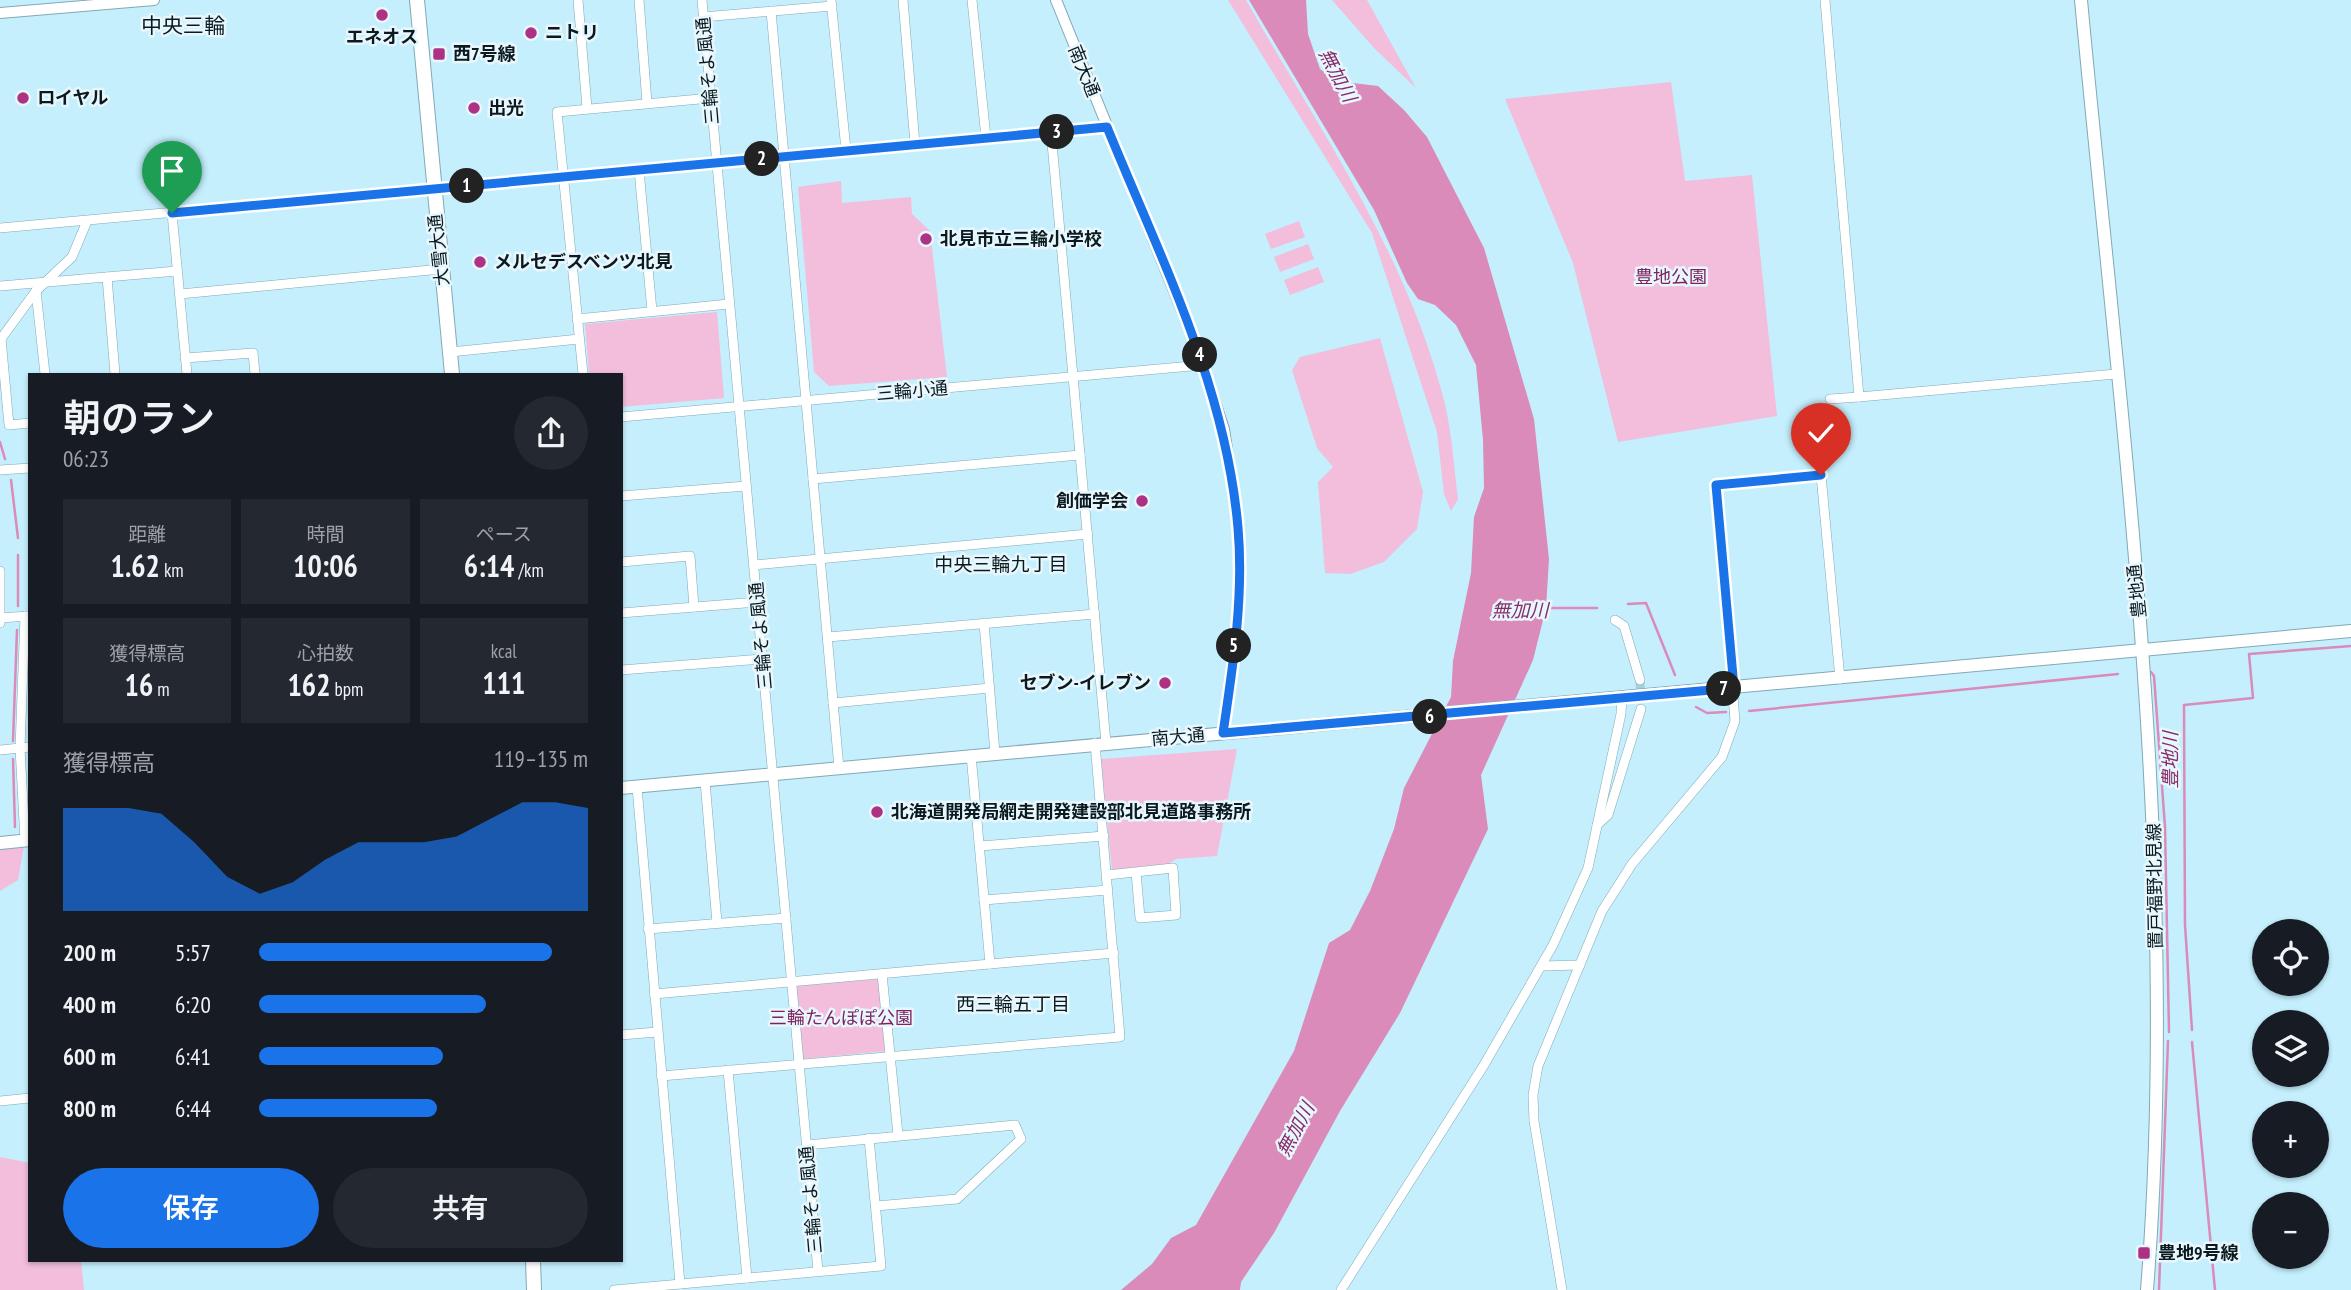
<!DOCTYPE html>
<html lang="ja">
<head>
<meta charset="utf-8">
<style>
	body { margin:0; font-family:"PT Sans Narrow","Noto Sans JP",sans-serif; background:#242831; color:#f1f3f6; height:100vh; display:flex; flex-direction:column; font-size:26px; white-space:nowrap }
	* { box-sizing:border-box; margin:0 }
	p { font-size:23px; color:#9ea1a6 }
	.icon { flex:none; width:38px; height:38px; fill:none; stroke:currentColor; stroke-width:2; stroke-linecap:round; stroke-linejoin:round }
	.map { position:relative; flex:1; overflow:hidden }
	.side { position:absolute; left:28px; top:373px; width:595px; height:889px; display:flex; flex-direction:column; background:#171b24; border-radius:0px; box-shadow:0 2px 5px #0004 }
	.side>* { flex:none }
	.controls { position:absolute; left:2252px; top:919px; display:grid; gap:14px }
	.controls a { display:grid; place-items:center; width:77px; height:77px; border-radius:50%; background:#171b24; box-shadow:0 2px 5px #0004; font-size:35px }
	.pin { position:absolute; display:grid; place-items:center; width:60px; height:60px; color:#fff; margin:-72px -30px; border-radius:50% 50% 50% 0; rotate:-45deg; box-shadow:0 0 7px #0007 }
	.pin .icon { rotate:45deg }
	.km { position:absolute; width:35px; height:35px; margin:-18px; border-radius:50%; background:#222; color:#fff; font-size:19px; line-height:35px; text-align:center }
	.round { display:grid; place-items:center; flex:none; width:74px; height:74px; border-radius:37px; background:#242831 }
	.head { display:flex; align-items:center; justify-content:space-between; height:119px; padding:0 35px }
	h1 { font-size:38px; font-weight:600; line-height:52px }
	.figures { display:grid; grid-template-columns:repeat(3,1fr); gap:10px; height:119px; padding:7px 35px }
	.figures div { display:grid; align-content:center; border-radius:0px; background:#242831; text-align:center }
	.figures b { font-size:30px; font-weight:600 }
	.figures small { font-size:19px; font-weight:400 }
	.figures p { font-size:19px }
	.chart { height:196px; padding:14px 35px }
	.chart p { display:flex; justify-content:space-between }
	.chart svg { width:100%; height:126px; margin-top:7px; fill:#1a73e8; opacity:.7 }
	.primary-button { display:flex; gap:14px; margin-top:auto; padding:14px 35px }
	.primary-button a { flex:1; height:80px; border-radius:42px; background:#1a73e8; color:#fff; font-size:28px; font-weight:600; line-height:80px; text-align:center }
	.primary-button a+a { background:#242831; color:#f1f3f6 }
	ul { padding:0 35px; list-style:none; font-size:23px }
	li { display:grid; grid-template-columns:112px 84px 1fr; align-items:center; height:52px }
	li i { height:18px; border-radius:9px; background:#1a73e8 }
	.map>svg:first-child { display:block }
	.green { fill:#f2bedb }
	.water { fill:#da8bb9 }
	.lines { fill:none; stroke-linecap:round; stroke-linejoin:round }
	.stream { stroke:#da8bb9; stroke-width:2.5 }
	.minor-tunnel { stroke:#a9cfdc; stroke-width:9; stroke-dasharray:9 4.5; stroke-linecap:butt }
	.minor-casing { stroke:#81a9b6; stroke-width:10 }
	.tertiary-casing { stroke:#81a9b6; stroke-width:12 }
	.secondary-casing { stroke:#81a9b6; stroke-width:14 }
	.trunk-casing { stroke:#81a9b6; stroke-width:16 }
	.minor { stroke:#fff; stroke-width:9 }
	.tertiary { stroke:#fff; stroke-width:10 }
	.secondary { stroke:#fff; stroke-width:12 }
	.trunk { stroke:#fff; stroke-width:14 }
	.route-casing { stroke:#fff; stroke-width:14 }
	.route { stroke:#1a73e8; stroke-width:9 }
	.poi-dot { fill:#ae3284; stroke:#e7f7fd; stroke-width:2.5 }
	.labels { text-anchor:middle; stroke-width:5; stroke-linejoin:round; paint-order:stroke }
	.poi-label { font-size:18px; font-weight:bold; fill:#0a1a1f; stroke:#e7f7fd; text-anchor:start }
	.street-label { font-size:18px; fill:#0a1a1f; stroke:#e7f7fd }
	.park-label { font-size:18px; fill:#7e225f; stroke:#e7f7fd }
	.water-label { font-size:19px; font-style:italic; fill:#882c68; stroke:#e7f7fd }
	.neighbourhood-label { font-size:19px; fill:#0a1a1f; stroke:#e7f7fd }
	.quarter-label { font-size:21px; fill:#0a1a1f; stroke:#e7f7fd }
</style>
</head>
<body>
<div class="map">
<svg width="2351" height="1290" viewBox="0 0 2351 1290">
	<rect width="100%" height="100%" fill="#c5effd"/>
	<g class="green">
		<path d="M 1228,0 L 1246,0 C 1320,131 1408,256 1445,404 C 1452,434 1454,468 1458,499 L 1451,511 L 1444,494 L 1437,432 L 1372,233 Z"/>
		<polygon points="1332,0 1367,0 1416,88 1374,48"/>
		<polygon points="1671,82 1685,181 1752,175 1777,416 1618,442 1573,263 1505,99"/>
		<polygon points="841,181 842,203 911,197 912,214 930,231 947,377 829,386 814,372 798,187"/>
		<polygon points="1299,221 1305,237 1271,249 1265,234"/>
		<polygon points="1308,244 1314,259 1280,272 1274,257"/>
		<polygon points="1318,267 1324,282 1290,295 1284,280"/>
		<polygon points="717,312 724,398 621,407 621,374 589,374 585,324"/>
		<polygon points="1380,338 1423,492 1417,529 1384,562 1350,574 1325,573 1318,482 1333,467 1317,448 1292,370 1300,357"/>
		<polygon points="1237,749 1217,856 1176,859 1169,864 1112,870 1101,759"/>
		<polygon points="25,841 18,880 0,891 0,843"/>
		<polygon points="879,979 886,1051 803,1059 797,986"/>
		<polygon points="0,1157 30,1163 30,1260 81,1260 84,1290 0,1290"/>
	</g>
	<polygon class="water" points="1249,0 1306,0 1308,34 1320,69 1336,81 1378,86 1404,110 1427,137 1484,248 1534,419 1549,559 1546,608 1533,660 1481,775 1488,829 1400,1013 1340,1111 1274,1233 1241,1282 1240,1290 1121,1290 1152,1264 1171,1238 1196,1225 1294,1051 1329,943 1350,930 1370,891 1394,829 1404,788 1451,697 1453,661 1471,573 1474,517 1484,488 1483,440 1476,365 1456,325 1435,305 1418,299 1407,283 1374,210"/>
	<g class="lines">
		<g class="stream">
			<polyline points="0,442 5,459"/>
			<polyline points="11,480 18,538"/>
			<polyline points="1628,604 1646,603 1675,675"/>
			<polyline points="18,606 18,555"/>
			<polyline points="1545,608 1597,608"/>
			<polyline points="2151,672 2154,676 2165,827 2169,1032"/>
			<polyline points="1696,707 1707,713 1726,712"/>
			<polyline points="1749,711 2118,674"/>
			<polyline points="13,741 17,630"/>
			<polyline points="13,759 15,827"/>
			<polyline points="2192,1030 2185,925 2184,705 2253,698 2249,654 2351,646"/>
			<polyline points="2192,1042 2215,1290"/>
			<polyline points="2159,1290 2168,1041"/>
		</g>
		<polyline class="minor-tunnel" points="1640,680 1641,709"/>
		<g class="minor-casing">
			<g id="minor">
				<polyline points="578,0 587,108"/>
				<polyline points="639,0 647,103"/>
				<polyline points="702,0 818,1271"/>
				<polyline points="831,0 846,150"/>
				<polyline points="903,0 915,144"/>
				<polyline points="972,0 986,138"/>
				<polyline points="1825,0 1859,397 2116,374"/>
				<polyline points="771,11 839,768"/>
				<polyline points="703,17 832,6"/>
				<polyline points="1051,132 1106,743"/>
				<polyline points="639,170 652,311"/>
				<polyline points="172,213 187,374"/>
				<polyline points="0,228 1107,127"/>
				<polyline points="107,277 115,374"/>
				<polyline points="0,286 177,271"/>
				<polyline points="36,291 45,374"/>
				<polyline points="180,294 441,269"/>
				<polyline points="577,319 729,304"/>
				<polyline points="1,339 9,425 30,423"/>
				<polyline points="0,340 36,291 72,257 87,221"/>
				<polyline points="450,352 579,339"/>
				<polyline points="185,358 253,353 255,374"/>
				<polyline points="583,374 557,112 711,98"/>
				<polyline points="1830,399 1859,397"/>
				<polyline points="621,417 1203,365"/>
				<polyline points="0,470 30,468"/>
				<polyline points="813,479 1080,455"/>
				<polyline points="621,496 746,486"/>
				<polyline points="621,562 690,556 694,607"/>
				<polyline points="754,565 1088,534"/>
				<polyline points="0,571 0,623"/>
				<polyline points="621,613 757,602"/>
				<polyline points="25,616 20,748 25,841"/>
				<polyline points="0,618 28,616"/>
				<polyline points="1615,620 1624,626 1640,680"/>
				<polyline points="984,623 995,753"/>
				<polyline points="828,637 1095,614"/>
				<polyline points="621,670 762,659"/>
				<polyline points="833,703 990,688"/>
				<polyline points="0,750 30,747"/>
				<polyline points="971,755 990,964"/>
				<polyline points="705,781 717,923"/>
				<polyline points="637,787 680,1284"/>
				<polyline points="1597,825 1608,815 1641,709"/>
				<polyline points="980,846 1104,836"/>
				<polyline points="1107,875 1173,868 1176,915 1140,918 1136,872"/>
				<polyline points="984,900 1108,890"/>
				<polyline points="648,929 786,918"/>
				<polyline points="1541,966 1580,965"/>
				<polyline points="882,974 898,1135"/>
				<polyline points="654,994 1114,953"/>
				<polyline points="621,1035 657,1032"/>
				<polyline points="728,1070 747,1278"/>
				<polyline points="661,1076 1120,1037 1095,743"/>
				<polyline points="0,1101 30,1098"/>
				<polyline points="807,1145 1015,1125 1021,1139 957,1199 876,1206"/>
				<polyline points="614,1290 881,1266 869,1138"/>
				<polyline points="1341,1290 1484,1065 1553,945 1588,868 1621,714 1622,698"/>
				<polyline points="1562,1290 1534,1121 1533,1095 1538,1066 1602,911 1632,864 1722,757 1735,721 1716,485 1821,475 1840,679"/>
			</g>
		</g>
		<g class="tertiary-casing">
			<g id="tertiary">
				<polyline points="1056,0 1194,340 1224,429 1239,530 1239,608 1223,733"/>
				<polyline points="0,13 154,0"/>
			</g>
		</g>
		<g class="secondary-casing">
			<g id="secondary">
				<path d="M 2081,0 C 2121,428 2181,860 2147,1290"/>
				<polyline points="621,788 2351,631"/>
				<polyline points="0,843 30,840"/>
			</g>
		</g>
		<g class="trunk-casing">
			<g id="trunk">
				<polyline points="417,0 452,374"/>
				<polyline points="533,1260 534,1290"/>
			</g>
		</g>
		<use href="#minor" class="minor"/>
		<use href="#tertiary" class="tertiary"/>
		<use href="#secondary" class="secondary"/>
		<use href="#trunk" class="trunk"/>
	</g>
	<g class="lines">
		<g class="route-casing">
			<path id="route" d="M 172,213 L 1107,127 C 1160,257 1226,386 1238,528 C 1244,596 1233,666 1223,733 L 1734,688 L 1716,485 L 1821,475"/>
		</g>
		<use href="#route" class="route"/>
	</g>
	<g class="poi-dot">
		<circle cx="382" cy="15" r="7"/>
		<circle cx="531" cy="33" r="7"/>
		<rect x="432" y="47" width="14" height="14" rx="3.5"/>
		<circle cx="23" cy="98" r="7"/>
		<circle cx="474" cy="108" r="7"/>
		<circle cx="926" cy="239" r="7"/>
		<circle cx="480" cy="262" r="7"/>
		<circle cx="1142" cy="501" r="7"/>
		<circle cx="1165" cy="683" r="7"/>
		<circle cx="877" cy="812" r="7"/>
		<rect x="2137" y="1246" width="14" height="14" rx="3.5"/>
	</g>
	<g class="labels">
		<g class="poi-label">
			<text x="545" y="39">ニトリ</text>
			<text x="382" y="43" text-anchor="middle">エネオス</text>
			<text x="453" y="60">西7号線</text>
			<text x="37" y="104">ロイヤル</text>
			<text x="488" y="114">出光</text>
			<text x="940" y="245">北見市立三輪小学校</text>
			<text x="494" y="268">メルセデスベンツ北見</text>
			<text x="1128" y="507" text-anchor="end">創価学会</text>
			<text x="1151" y="689" text-anchor="end">セブン-イレブン</text>
			<text x="891" y="818">北海道開発局網走開発建設部北見道路事務所</text>
			<text x="2158" y="1259">豊地9号線</text>
		</g>
		<g class="street-label">
			<text transform="translate(708 71) rotate(-95)" y="6">三輪そよ風通</text>
			<text transform="translate(1084 71) rotate(68)" y="6">南大通</text>
			<text transform="translate(439 250) rotate(-96)" y="6">大雪大通</text>
			<text transform="translate(912 391) rotate(-5)" y="6">三輪小通</text>
			<text transform="translate(2137 591) rotate(-96)" y="6">豊地通</text>
			<text transform="translate(761 636) rotate(-95)" y="6">三輪そよ風通</text>
			<text transform="translate(1178 737) rotate(-5)" y="6">南大通</text>
			<text transform="translate(2155 886) rotate(-91)" y="6">置戸福野北見線</text>
			<text transform="translate(811 1200) rotate(-95)" y="6">三輪そよ風通</text>
		</g>
		<g class="park-label">
			<text x="1671" y="283">豊地公園</text>
			<text x="841" y="1024">三輪たんぽぽ公園</text>
		</g>
		<g class="water-label">
			<text transform="translate(1338 75) rotate(62)" y="7">無加川</text>
			<text x="1520" y="617">無加川</text>
			<text transform="translate(2170 760) rotate(-90)" y="7">豊地川</text>
			<text transform="translate(1295 1129) rotate(-62)" y="7">無加川</text>
		</g>
		<g class="neighbourhood-label">
			<text x="1001" y="571">中央三輪九丁目</text>
			<text x="1013" y="1011">西三輪五丁目</text>
		</g>
		<g class="quarter-label">
			<text x="183" y="33">中央三輪</text>
		</g>
	</g>
</svg>
<div class="controls">
<a><svg class="icon" aria-label="locate" viewBox="0 0 24 24"><circle cx="12" cy="12" r="6"/><path d="M12 2v4M12 18v4M2 12h4M18 12h4"/></svg></a>
<a><svg class="icon" aria-label="layers" viewBox="0 0 24 24"><path d="M12 4l9 5-9 5-9-5zM3 14l9 5 9-5"/></svg></a>
<a>+</a>
<a>−</a>
</div>
<div class="pin" style="left:172px;top:213px;background:#1e9e55"><svg class="icon" aria-label="arrive" viewBox="0 0 24 24"><path d="M6 21V4h12l-3 4 3 4H6"/></svg></div>
<div class="pin" style="left:1821px;top:475px;background:#d93025"><svg class="icon" aria-label="check" viewBox="0 0 24 24"><path d="M5 12l5 5 9-10"/></svg></div>
<b class="km" style="left:467px;top:186px">1</b>
<b class="km" style="left:762px;top:159px">2</b>
<b class="km" style="left:1057px;top:132px">3</b>
<b class="km" style="left:1200px;top:355px">4</b>
<b class="km" style="left:1234px;top:646px">5</b>
<b class="km" style="left:1430px;top:717px">6</b>
<b class="km" style="left:1724px;top:689px">7</b>
<section class="side">
<div class="head"><div><h1>朝のラン</h1><p>06:23</p></div><a class="round"><svg class="icon" aria-label="share" viewBox="0 0 24 24"><path d="M12 15V3M7 8l5-5 5 5M5 13v7h14v-7"/></svg></a></div>
<div class="figures">
<div><p>距離</p><b>1.62<small> km</small></b></div>
<div><p>時間</p><b>10:06</b></div>
<div><p>ペース</p><b>6:14<small> /km</small></b></div>
</div>
<div class="figures">
<div><p>獲得標高</p><b>16<small> m</small></b></div>
<div><p>心拍数</p><b>162<small> bpm</small></b></div>
<div><p>kcal</p><b>111</b></div>
</div>
<div class="chart"><p><span>獲得標高</span>119–135 m</p>
<svg viewBox="0 0 160 44" preserveAspectRatio="none"><path d="M0 44V8L10 8L20 8L30 10L40 20L50 32L60 38L70 34L80 26L90 20L100 20L110 20L120 18L130 12L140 6L150 6L160 8V44z"/></svg>
</div>
<ul>
<li><b>200 m</b>5:57<i style="width:89%"></i></li>
<li><b>400 m</b>6:20<i style="width:69%"></i></li>
<li><b>600 m</b>6:41<i style="width:56%"></i></li>
<li><b>800 m</b>6:44<i style="width:54%"></i></li>
</ul>
<div class="primary-button"><a>保存</a><a>共有</a></div>
</section>
</div>
</body>
</html>
